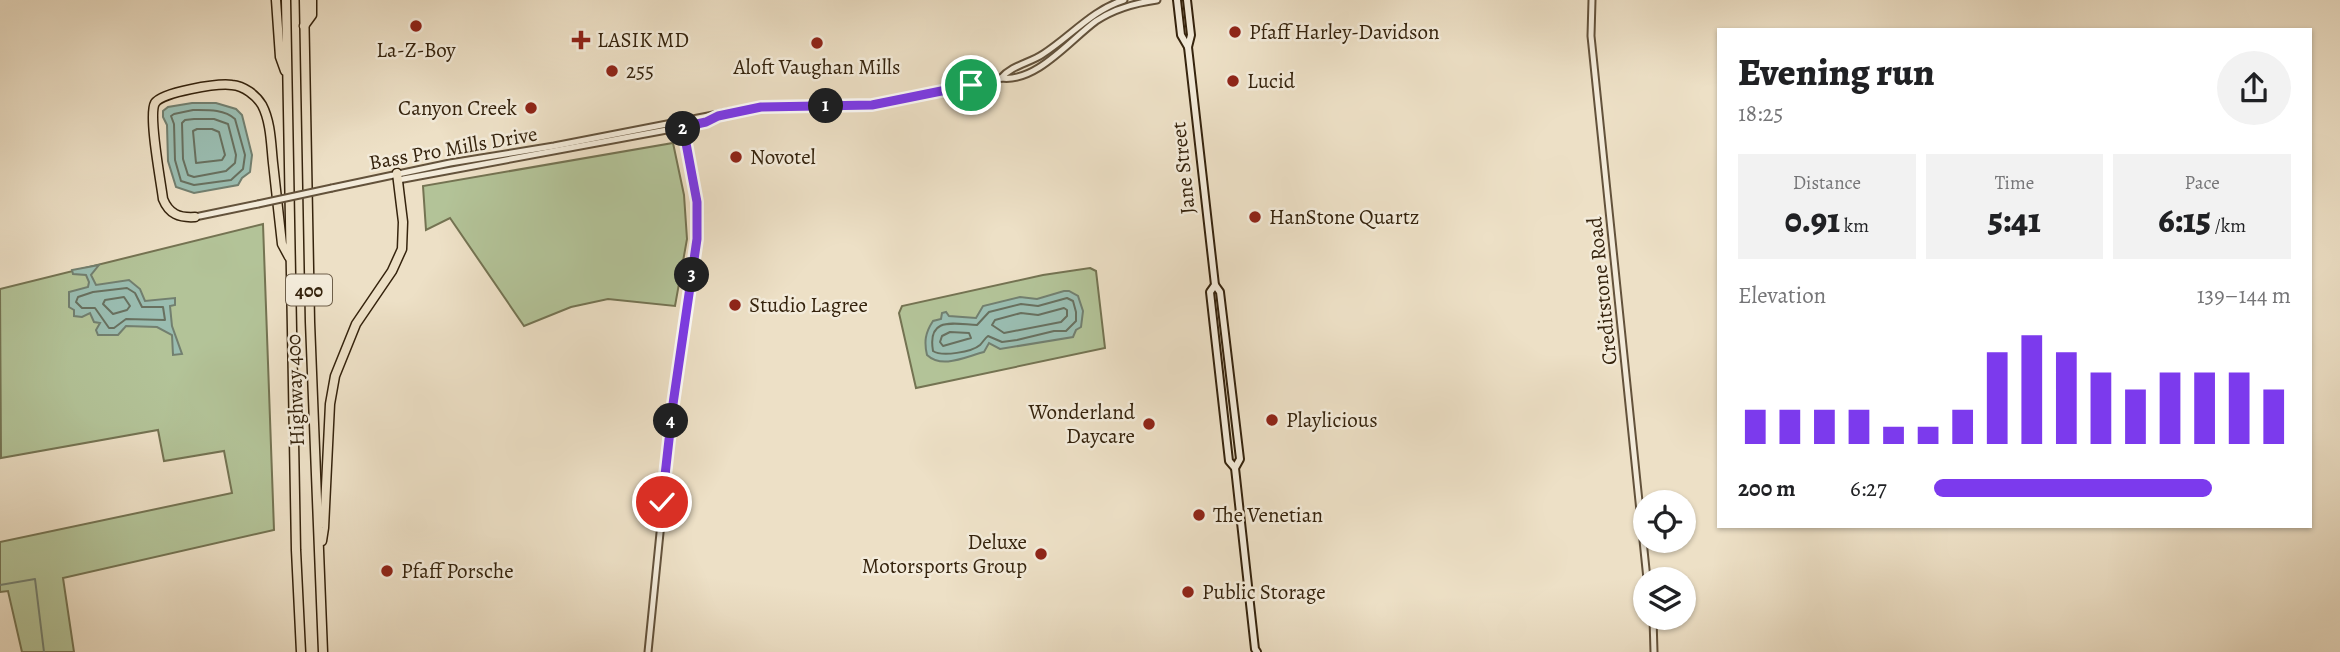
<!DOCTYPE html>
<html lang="en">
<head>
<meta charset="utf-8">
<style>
	body { margin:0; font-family:Alegreya,serif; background:#f2f2f2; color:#202124; height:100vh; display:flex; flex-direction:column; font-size:26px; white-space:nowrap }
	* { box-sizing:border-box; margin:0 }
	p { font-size:23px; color:#757577 }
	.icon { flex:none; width:38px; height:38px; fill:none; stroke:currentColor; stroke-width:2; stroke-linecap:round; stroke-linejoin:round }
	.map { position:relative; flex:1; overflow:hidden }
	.sheet { position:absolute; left:1717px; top:28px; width:595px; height:500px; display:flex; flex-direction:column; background:#fff; border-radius:0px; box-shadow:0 2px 5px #0004 }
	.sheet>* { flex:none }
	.tools { position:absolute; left:1633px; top:490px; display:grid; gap:14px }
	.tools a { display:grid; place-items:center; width:63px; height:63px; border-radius:50%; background:#fff; box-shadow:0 2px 5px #0004; font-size:35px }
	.pin { position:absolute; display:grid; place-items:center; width:60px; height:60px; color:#fff; margin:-30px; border:4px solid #fff; border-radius:50%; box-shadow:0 2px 7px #0007 }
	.km { position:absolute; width:35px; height:35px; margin:-18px; border-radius:50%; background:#222; color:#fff; font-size:19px; line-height:35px; text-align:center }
	.round { display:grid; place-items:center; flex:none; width:74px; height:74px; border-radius:37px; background:#f2f2f2 }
	.head { display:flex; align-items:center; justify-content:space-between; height:119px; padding:0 21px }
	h1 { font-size:38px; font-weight:800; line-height:52px }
	.metrics { display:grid; grid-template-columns:repeat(3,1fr); gap:10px; height:119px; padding:7px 21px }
	.metrics div { display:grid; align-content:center; border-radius:0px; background:#f2f2f2; text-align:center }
	.metrics b { font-size:35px; font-weight:800 }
	.metrics small { font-size:19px; font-weight:400 }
	.metrics p { font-size:19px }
	.chart { height:196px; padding:14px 21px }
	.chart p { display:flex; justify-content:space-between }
	.chart svg { width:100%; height:126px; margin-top:7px; stroke:#7c3aed; stroke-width:6 }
	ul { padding:0 21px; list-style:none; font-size:23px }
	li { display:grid; grid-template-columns:112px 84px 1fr; align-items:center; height:52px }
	li i { height:18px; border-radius:9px; background:#7c3aed }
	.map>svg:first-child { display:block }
	.green { fill:#b3c398; stroke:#747352; stroke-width:2 }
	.water { fill:#9abdb1; stroke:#727f6f; stroke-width:2 }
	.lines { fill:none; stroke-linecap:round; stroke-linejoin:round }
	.shore { stroke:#68705f; stroke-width:2 }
	.stream { stroke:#727f6f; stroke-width:2 }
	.tertiary-casing { stroke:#63523b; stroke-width:9 }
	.secondary-casing { stroke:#35230d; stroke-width:10 }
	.motorway-casing { stroke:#35230d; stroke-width:11 }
	.tertiary { stroke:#f3ebda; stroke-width:5 }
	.secondary { stroke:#f3ebda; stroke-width:6 }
	.motorway { stroke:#ede0c6; stroke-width:8 }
	.tertiary-bridge-casing { stroke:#63523b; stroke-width:9; stroke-linecap:butt }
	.tertiary-bridge { stroke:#f3ebda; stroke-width:5 }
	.route-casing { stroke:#fff; stroke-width:14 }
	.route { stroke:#7c3aed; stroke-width:9 }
	.poi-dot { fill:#8f2418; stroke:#f3ebda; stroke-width:2.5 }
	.labels { text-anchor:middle; stroke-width:5; stroke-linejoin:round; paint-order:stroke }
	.shield { fill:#f3ebda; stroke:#6e5f4a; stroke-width:2 }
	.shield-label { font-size:19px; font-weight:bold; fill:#35230d }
	.poi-label { font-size:21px; fill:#35230d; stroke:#f3ebda; text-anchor:start }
	.street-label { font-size:21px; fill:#35230d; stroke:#f3ebda }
</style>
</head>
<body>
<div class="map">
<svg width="2340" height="652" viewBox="0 0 2340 652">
	<rect width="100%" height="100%" fill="#ede0c6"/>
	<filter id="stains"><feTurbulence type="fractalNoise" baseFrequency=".00286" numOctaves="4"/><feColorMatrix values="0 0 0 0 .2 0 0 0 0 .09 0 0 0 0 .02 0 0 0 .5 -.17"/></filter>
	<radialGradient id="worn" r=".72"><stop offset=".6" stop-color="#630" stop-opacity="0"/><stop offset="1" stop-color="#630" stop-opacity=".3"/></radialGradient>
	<g class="green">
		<polygon points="673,143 684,195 687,239 675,306 608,299 571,307 524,326 450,218 426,230 423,186"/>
		<polygon points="263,224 274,530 63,578 74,652 22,652 8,591 0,592 0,542 232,493 224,451 164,461 158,430 1,458 0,289"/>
		<polygon points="1090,268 1096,271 1105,348 916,388 899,313 902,306 1043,275"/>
	</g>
	<g class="water">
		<polygon points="192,103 216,103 236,109 242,115 252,155 250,172 242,178 238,185 194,193 176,187 168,161 167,125 163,117 163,111 168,107"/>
		<polygon points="99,265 91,275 96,285 129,280 140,289 145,301 175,298 175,305 170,306 172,326 182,354 173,355 172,335 157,327 126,326 118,335 98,335 96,330 100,323 94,322 90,313 82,317 74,316 74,310 69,307 69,292 88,287 89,282 86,275 73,274 72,270"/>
		<path d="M 1064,291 L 1069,291 L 1078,296 L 1083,311 L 1081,327 L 1076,330 L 1073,337 L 1000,349 L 989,343 L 984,352 C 965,357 942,369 927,355 C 924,342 925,333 933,321 L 941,319 L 942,313 L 946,312 L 949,316 L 976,318 L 983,306 L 1020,297 L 1037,299 Z"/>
	</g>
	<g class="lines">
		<g class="shore">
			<path d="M 193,110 C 207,110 224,109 235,119 L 245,155 L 243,169 L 231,180 L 194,185 L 181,181 L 175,160 L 174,124 L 171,116 L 174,114 Z"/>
			<polygon points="194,119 214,119 228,124 236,155 235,163 226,171 194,177 188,175 183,159 182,123 185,120"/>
			<polygon points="197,129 212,129 219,132 225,155 222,160 196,163 193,131"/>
			<polygon points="127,288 135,293 142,307 163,307 165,320 126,319 114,328 109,328 95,308 82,308 76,302 78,297 93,292"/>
			<polygon points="124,297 130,306 127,310 113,314 103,304 105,300"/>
			<path d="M 1067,298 L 1073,301 L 1076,312 L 1076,321 L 1066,331 L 1054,331 L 1017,340 L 1002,342 L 988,336 C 985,338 983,342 980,345 C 972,352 942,357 933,351 C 927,316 954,324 977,325 L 989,312 L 1021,304 L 1038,306 Z"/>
			<polygon points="1064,308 1067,310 1067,316 1061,322 1004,333 992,325 995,320 1021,313 1038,315"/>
			<polygon points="950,332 969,333 971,338 943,346 940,342 942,336"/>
		</g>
		<polyline class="stream" points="0,585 35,579 44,652"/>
		<g class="tertiary-casing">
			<g id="tertiary">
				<polyline points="1592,0 1591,36 1647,579"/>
				<path d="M 1001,78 C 1012,65 1030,63 1043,54 C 1071,36 1092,10 1124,0"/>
				<polyline points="398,180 683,127 706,122 714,118"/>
				<path d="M 332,188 L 450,163 L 554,146 L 739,110 L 783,106 L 872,105 L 1001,78 C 1036,83 1070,40 1096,21 C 1114,9 1135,3 1157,0"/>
				<polyline points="195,217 258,204"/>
				<polyline points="1653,618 1654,652"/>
				<polyline points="648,652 673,404 697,239 697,202 682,121"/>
			</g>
		</g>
		<g class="secondary-casing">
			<g id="secondary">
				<polyline points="1177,0 1181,35 1188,47"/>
				<polyline points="1187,0 1191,35 1188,47 1215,285 1220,292 1240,459 1235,468 1255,649 1257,652"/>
				<polyline points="1215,285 1210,292 1229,461 1235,468"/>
			</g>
		</g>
		<g class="motorway-casing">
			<g id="motorway">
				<polyline points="276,0 280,57 285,71"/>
				<polyline points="286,0 296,550 301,652"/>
				<polyline points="304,0 310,322 323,652"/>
				<polyline points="304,26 312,15 312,0"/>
				<path d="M 195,217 C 179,218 169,214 163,199 C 161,182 148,115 155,103 C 162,92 218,83 232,85 C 244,86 256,95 262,105 C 271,122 271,145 273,163 C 276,190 279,217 282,244 L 289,257"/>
				<polyline points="322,541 324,528 330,404 335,376 356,324 392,271 402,249 403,222 397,173"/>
			</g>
		</g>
		<use href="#tertiary" class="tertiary"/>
		<use href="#secondary" class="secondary"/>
		<use href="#motorway" class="motorway"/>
		<g class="tertiary-bridge-casing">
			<polyline id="tertiary-bridge" points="258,204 332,188"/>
		</g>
		<use href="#tertiary-bridge" class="tertiary-bridge"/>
	</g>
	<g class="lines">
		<g class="route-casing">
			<polyline id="route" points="662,502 673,404 697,239 697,202 683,127 706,122 718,116 761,107 872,105 971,85"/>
		</g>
		<use href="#route" class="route"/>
	</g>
	<g class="poi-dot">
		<circle cx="416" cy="26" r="7"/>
		<circle cx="1235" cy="32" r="7"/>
		<path d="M577.5 29.5h7v7h7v7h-7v7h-7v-7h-7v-7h7z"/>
		<circle cx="817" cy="43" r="7"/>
		<circle cx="612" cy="71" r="7"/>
		<circle cx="1233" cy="81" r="7"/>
		<circle cx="531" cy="108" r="7"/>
		<circle cx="736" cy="157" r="7"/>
		<circle cx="1255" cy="217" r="7"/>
		<circle cx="735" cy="305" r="7"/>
		<circle cx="1272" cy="420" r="7"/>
		<circle cx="1149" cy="424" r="7"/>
		<circle cx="1199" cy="515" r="7"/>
		<circle cx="1041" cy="554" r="7"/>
		<circle cx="387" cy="571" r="7"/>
		<circle cx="1188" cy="592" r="7"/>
	</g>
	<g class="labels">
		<rect class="shield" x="286" y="274.5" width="46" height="31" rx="5"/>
		<g class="shield-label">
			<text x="309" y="297">400</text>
		</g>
		<g class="poi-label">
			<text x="1249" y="39">Pfaff Harley-Davidson</text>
			<text x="597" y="47">LASIK MD</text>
			<text x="416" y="57" text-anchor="middle">La-Z-Boy</text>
			<text x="817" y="74" text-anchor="middle">Aloft Vaughan Mills</text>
			<text x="626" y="78">255</text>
			<text x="1247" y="88">Lucid</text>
			<text x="517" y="115" text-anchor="end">Canyon Creek</text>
			<text x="750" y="164">Novotel</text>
			<text x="1269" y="224">HanStone Quartz</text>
			<text x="749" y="312">Studio Lagree</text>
			<text x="1135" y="419" text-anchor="end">Wonderland<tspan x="1135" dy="24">Daycare</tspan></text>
			<text x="1286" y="427">Playlicious</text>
			<text x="1213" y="522">The Venetian</text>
			<text x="1027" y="549" text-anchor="end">Deluxe<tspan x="1027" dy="24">Motorsports Group</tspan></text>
			<text x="401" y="578">Pfaff Porsche</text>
			<text x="1202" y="599">Public Storage</text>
		</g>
		<g class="street-label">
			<text transform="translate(453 148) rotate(-10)" y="7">Bass Pro Mills Drive</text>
			<text transform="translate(1183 168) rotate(-96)" y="7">Jane Street</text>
			<text transform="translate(1602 291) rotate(-96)" y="7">Creditstone Road</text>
			<text transform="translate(295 390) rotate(-92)" y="7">Highway 400</text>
		</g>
	</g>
	<rect width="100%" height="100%" filter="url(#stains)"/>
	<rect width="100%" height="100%" fill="url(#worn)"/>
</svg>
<div class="tools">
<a><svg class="icon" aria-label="locate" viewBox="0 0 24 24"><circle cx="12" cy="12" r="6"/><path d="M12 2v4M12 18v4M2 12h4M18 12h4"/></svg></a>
<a><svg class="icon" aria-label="layers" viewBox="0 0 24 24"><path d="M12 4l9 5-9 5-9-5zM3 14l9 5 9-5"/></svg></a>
</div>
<div class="pin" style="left:971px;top:85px;background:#1e9e55"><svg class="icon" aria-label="arrive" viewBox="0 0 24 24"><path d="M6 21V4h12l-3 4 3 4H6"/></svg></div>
<div class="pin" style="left:662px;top:502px;background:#d93025"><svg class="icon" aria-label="check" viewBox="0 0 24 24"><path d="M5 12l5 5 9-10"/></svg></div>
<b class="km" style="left:826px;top:106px">1</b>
<b class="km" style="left:683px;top:129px">2</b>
<b class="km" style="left:692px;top:275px">3</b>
<b class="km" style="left:671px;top:421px">4</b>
<section class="sheet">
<div class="head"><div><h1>Evening run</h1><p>18:25</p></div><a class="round"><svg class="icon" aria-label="share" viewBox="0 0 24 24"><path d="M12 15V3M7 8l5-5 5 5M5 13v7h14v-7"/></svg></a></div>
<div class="metrics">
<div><p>Distance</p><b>0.91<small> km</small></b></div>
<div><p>Time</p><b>5:41</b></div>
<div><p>Pace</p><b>6:15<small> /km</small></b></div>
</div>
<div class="chart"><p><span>Elevation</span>139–144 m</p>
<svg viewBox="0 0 160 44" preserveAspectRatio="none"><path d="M5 44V32M15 44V32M25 44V32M35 44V32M45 44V38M55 44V38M65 44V32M75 44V12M85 44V6M95 44V12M105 44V19M115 44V25M125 44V19M135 44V19M145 44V19M155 44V25"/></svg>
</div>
<ul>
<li><b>200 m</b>6:27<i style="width:78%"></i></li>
</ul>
</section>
</div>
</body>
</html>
